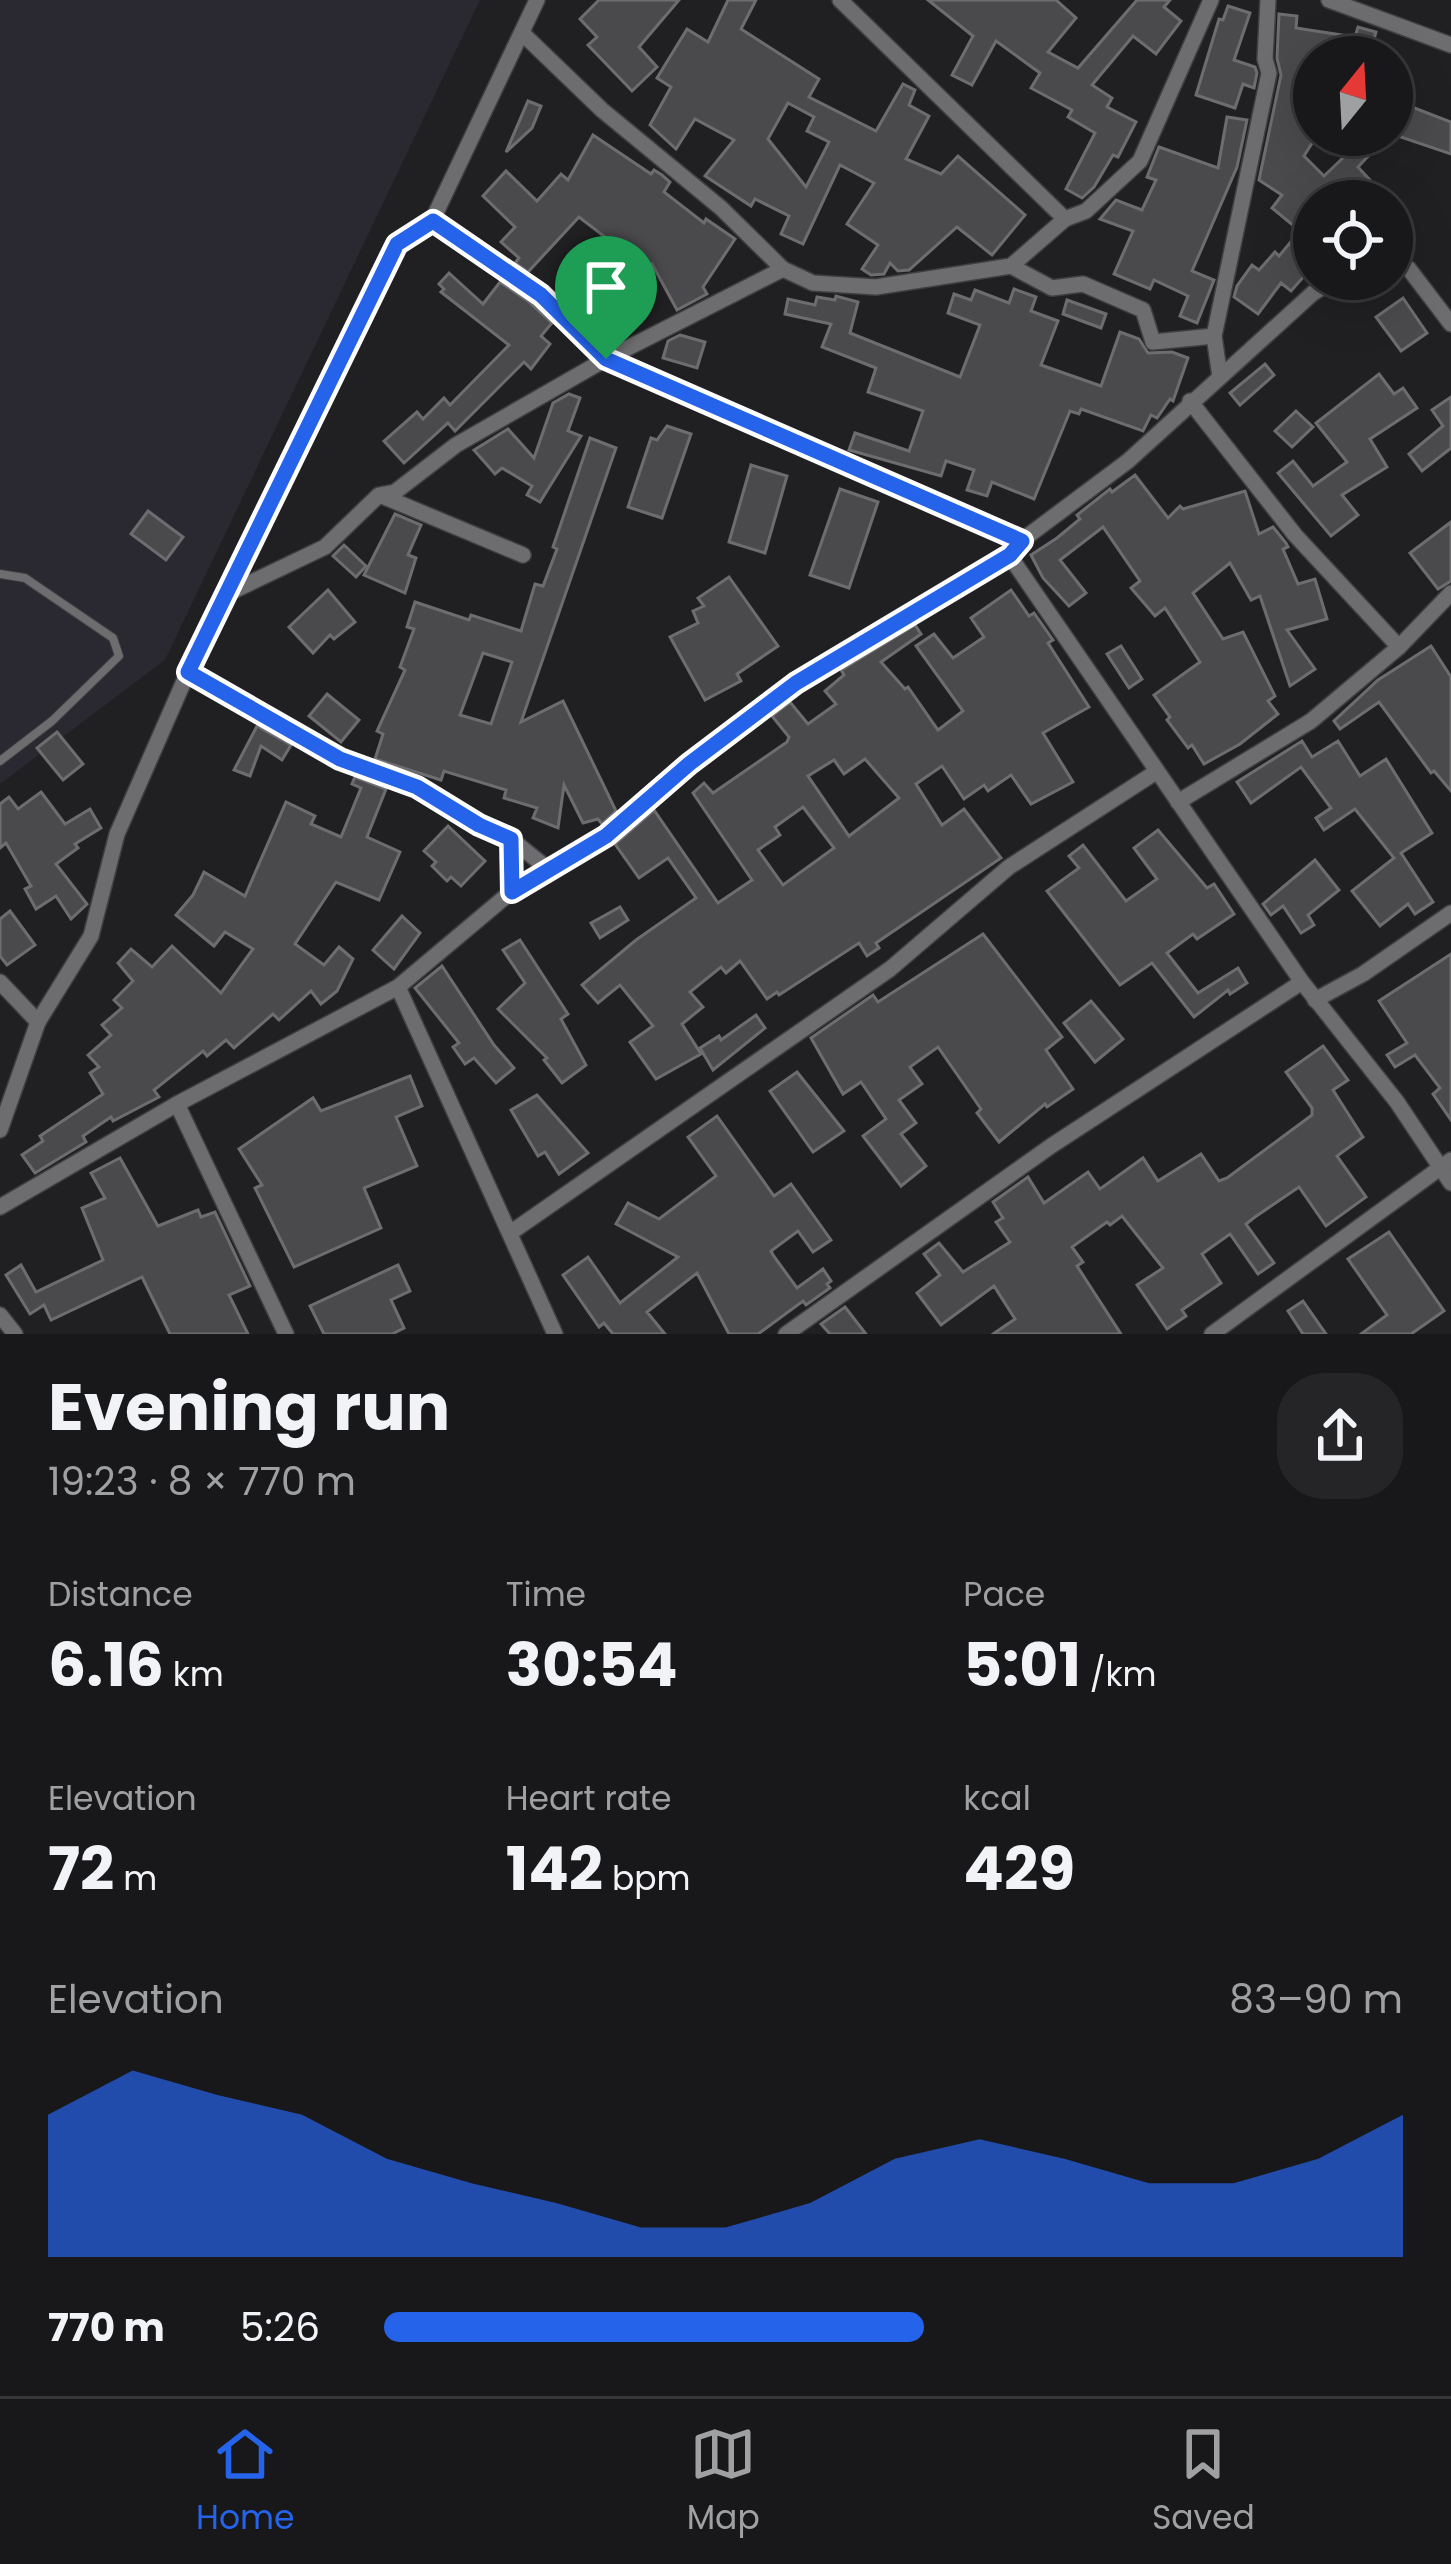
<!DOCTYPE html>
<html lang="en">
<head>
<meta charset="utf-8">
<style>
	body { margin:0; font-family:Poppins,sans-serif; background:#252527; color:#f1f3f6; height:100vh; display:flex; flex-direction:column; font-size:45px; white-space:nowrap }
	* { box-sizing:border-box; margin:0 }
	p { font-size:39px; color:#9fa0a2 }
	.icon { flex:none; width:66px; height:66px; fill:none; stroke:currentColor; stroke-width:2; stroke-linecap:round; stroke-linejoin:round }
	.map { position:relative; height:1334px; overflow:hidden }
	.side { display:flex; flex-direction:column; background:#18181a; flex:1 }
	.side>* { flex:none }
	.needle { width:78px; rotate:18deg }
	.fabs { position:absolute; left:1293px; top:36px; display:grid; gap:24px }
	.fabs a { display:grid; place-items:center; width:120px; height:120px; border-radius:50%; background:#18181a; box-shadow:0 12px 48px #0002,0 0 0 3px #363739; font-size:60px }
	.pin { position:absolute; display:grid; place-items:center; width:102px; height:102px; color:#fff; margin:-123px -51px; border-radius:50% 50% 50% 0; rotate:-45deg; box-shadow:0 0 12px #0007 }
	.pin .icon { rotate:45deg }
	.round { display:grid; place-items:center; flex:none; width:126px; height:126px; border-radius:48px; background:#252527 }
	.summary { display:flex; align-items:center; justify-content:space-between; height:204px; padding:0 48px }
	h1 { font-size:66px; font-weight:700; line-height:90px }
	.metrics { display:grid; grid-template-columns:repeat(3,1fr); gap:18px; height:204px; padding:12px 48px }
	.metrics div { display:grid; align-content:center }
	.metrics b { font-size:60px; font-weight:700 }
	.metrics small { font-size:33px; font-weight:400 }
	.metrics p { font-size:33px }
	.chart { height:336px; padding:24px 48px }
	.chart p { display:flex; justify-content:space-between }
	.chart svg { width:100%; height:216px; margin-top:12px; fill:#2563eb; opacity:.7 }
	ul { padding:0 48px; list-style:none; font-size:39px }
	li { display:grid; grid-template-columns:192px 144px 1fr; align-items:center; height:90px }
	li i { height:30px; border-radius:15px; background:#2563eb }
	.dock { display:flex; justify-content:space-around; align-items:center; height:168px; border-top:3px solid #363739; background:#18181a; font-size:33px; color:#9fa0a2 }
	.dock a { display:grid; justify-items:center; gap:6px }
	.dock .current { color:#2563eb }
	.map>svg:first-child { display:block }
	.built { fill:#2a2830 }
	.building { fill:#4a4a4d; stroke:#6d6d70; stroke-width:3; fill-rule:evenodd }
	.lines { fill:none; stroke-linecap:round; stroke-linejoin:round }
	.lane-casing { stroke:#3f3e40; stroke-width:10 }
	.street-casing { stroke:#3f3e40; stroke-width:18 }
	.lane { stroke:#6d6c6f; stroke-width:8 }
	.street { stroke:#6d6c6f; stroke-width:15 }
	.route-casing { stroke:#fff; stroke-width:24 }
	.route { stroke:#2563eb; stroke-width:15 }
</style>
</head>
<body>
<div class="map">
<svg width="1451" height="1334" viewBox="0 0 1451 1334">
	<rect width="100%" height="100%" fill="#202022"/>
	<polygon class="built" points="0,0 480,0 165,660 0,784"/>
	<g class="building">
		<polygon points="599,0 679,0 639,47 657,67 632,91 588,45 597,37 580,19"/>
		<path d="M 728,0 L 756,0 L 741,29 L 819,79 L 809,97 L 876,131 L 903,84 L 915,90 L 909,105 L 929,116 L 906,159 L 941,174 L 958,156 L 1025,215 L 992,255 L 957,227 L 909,270 L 898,271 L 890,263 L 884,274 L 871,275 L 862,269 L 878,245 L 847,224 L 874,183 L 840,165 L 803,244 L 781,234 L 789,216 L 755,199 L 751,206 L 705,176 L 734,140 L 695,119 L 676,149 L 650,125 L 671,87 L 657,78 L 687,29 L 708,42 ZM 788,103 L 814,117 L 807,131 L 829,142 L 806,187 L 768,139 Z"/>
		<polygon points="928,0 1056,0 1076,18 1048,52 1078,68 1137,0 1170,0 1164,7 1181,21 1156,54 1133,36 1092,85 1112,98 1107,107 1136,122 1118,157 1113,155 1094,187 1082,198 1066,189 1095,133 1068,117 1072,110 1031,88 1040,73 996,41 972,85 952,75 973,36"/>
		<polygon points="1228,6 1250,13 1234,60 1255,67 1257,73 1254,88 1243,84 1235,108 1196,95 1219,19 1223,20"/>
		<polygon points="1279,14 1297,16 1296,28 1355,37 1358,27 1376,32 1369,57 1314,57 1314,140 1304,156 1324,176 1349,152 1330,135 1355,135 1373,151 1358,167 1379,190 1367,201 1314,201 1314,265 1291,291 1281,283 1258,314 1234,297 1237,286 1252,265 1259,270 1275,252 1279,256 1300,231 1272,208 1282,195 1259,180 1281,75 1277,58"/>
		<polygon points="528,101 541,106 532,128 506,152"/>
		<polygon points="1399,102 1451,122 1451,154 1392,134"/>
		<polygon points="1227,117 1247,120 1237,167 1192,271 1214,280 1197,323 1180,316 1188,296 1154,280 1150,289 1114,274 1133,231 1100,219 1116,200 1142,210 1156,180 1147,177 1159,147 1218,168"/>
		<polygon points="593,135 651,174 654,170 662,175 670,182 664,192 704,223 706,219 735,239 703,287 707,294 677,310 652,264 648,270 579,217 528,272 515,263 519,258 501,242 515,227 483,196 506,171 537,201 561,174 568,180"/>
		<polygon points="449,273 483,304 500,282 528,301 552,323 541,336 550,344 531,369 524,362 455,431 448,423 404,463 384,441 417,412 423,419 444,398 450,405 509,345 441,292 444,289 439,284"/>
		<polygon points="1014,289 1036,297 1031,311 1058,321 1041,365 1101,386 1120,332 1139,339 1148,353 1172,352 1188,358 1173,401 1170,399 1157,418 1151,415 1143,431 1081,409 1079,414 1070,411 1034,499 992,482 987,496 967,490 974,470 946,461 941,476 849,450 855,433 909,451 923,411 868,392 876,368 822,347 831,324 785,314 788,299 815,305 817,297 835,300 836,296 858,302 850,333 960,377 980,325 948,313 954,294 971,300 975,290 1009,303"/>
		<polygon points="1403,298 1427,333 1401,351 1376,317"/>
		<polygon points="1067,300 1106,314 1101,328 1063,314"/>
		<polygon points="680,335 705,342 697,368 663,358 668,341"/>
		<polygon points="1265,364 1274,375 1240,405 1230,393"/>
		<polygon points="1379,374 1394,394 1403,388 1417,408 1370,439 1387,467 1342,495 1358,515 1331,536 1278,473 1293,461 1313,486 1347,462 1316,423"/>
		<polygon points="569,394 580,398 568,431 581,436 540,502 527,495 532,486 502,468 495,474 474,450 508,429 534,458 553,403"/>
		<polygon points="1451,397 1451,448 1422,471 1409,454 1443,426 1432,410"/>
		<polygon points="1296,411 1313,427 1292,447 1275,431"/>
		<polygon points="667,426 691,434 662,518 628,507 651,438 657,440"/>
		<path d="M 590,438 L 616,448 L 521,722 L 563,701 L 616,811 L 602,824 L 598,819 L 583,823 L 564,785 L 558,828 L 533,818 L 537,808 L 504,798 L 506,790 L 444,771 L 441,780 L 375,759 L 383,734 L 377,731 L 405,670 L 400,667 L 414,629 L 407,627 L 415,602 L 469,620 L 471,615 L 521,631 L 535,584 L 543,586 L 557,549 L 553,547 ZM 483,653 L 512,662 L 491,724 L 460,715 Z"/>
		<polygon points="751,465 787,476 765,553 729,542"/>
		<polygon points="1135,475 1168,518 1180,506 1183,509 1245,491 1259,534 1273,527 1286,543 1288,547 1283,549 1298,584 1315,579 1327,619 1287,630 1315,669 1290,686 1260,596 1251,600 1230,563 1193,593 1223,639 1243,632 1275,696 1268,701 1278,714 1240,744 1204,764 1192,745 1188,748 1167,720 1170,717 1154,695 1200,662 1165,608 1155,616 1131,588 1140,581 1103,527 1060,560 1086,593 1069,606 1043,578 1031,555 1057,538 1080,519 1077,515 1110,489 1112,492"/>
		<polygon points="840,489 878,502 849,588 810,575"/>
		<polygon points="148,511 183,537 166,560 131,534"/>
		<polygon points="395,514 421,525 408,555 416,558 405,593 364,575"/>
		<polygon points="1451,522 1451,581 1438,589 1410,553"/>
		<polygon points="344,545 366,566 356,577 333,556"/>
		<polygon points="729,577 778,646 737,674 741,681 705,700 670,637 698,623 693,611 704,606 698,598"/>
		<polygon points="328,590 355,622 334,639 330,635 313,653 289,627"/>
		<path d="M 1011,590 L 1029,616 L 1034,613 L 1053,640 L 1048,643 L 1089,707 L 1043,733 L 1073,782 L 1031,804 L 1011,775 L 988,791 L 984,785 L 964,799 L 942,766 L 916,784 L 942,825 L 964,809 L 1001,858 L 876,943 L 879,948 L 867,956 L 859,943 L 779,995 L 777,992 L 767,999 L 740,961 L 726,973 L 721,967 L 690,992 L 703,1007 L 682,1024 L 701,1054 L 656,1079 L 630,1042 L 653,1026 L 620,985 L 598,1003 L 582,985 L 636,940 L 696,898 L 668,858 L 639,878 L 615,844 L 654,810 L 718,903 L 752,880 L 693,793 L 704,783 L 713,793 L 787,742 L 789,737 L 772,716 L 790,702 L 808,724 L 836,704 L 825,691 L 844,675 L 841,670 L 915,625 L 921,634 L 881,662 L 905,689 L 908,687 L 938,730 L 963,711 L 916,646 L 934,634 L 953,658 L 984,637 L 971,618 ZM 865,759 L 899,798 L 849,836 L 808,776 L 834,760 L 844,774 ZM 803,807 L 834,848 L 783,885 L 758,850 L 780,835 L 775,827 Z"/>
		<polygon points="1121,646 1142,679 1129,688 1107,654"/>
		<polygon points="1431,646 1451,677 1451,791 1434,771 1431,773 1379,702 1340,729 1334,721 1378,680"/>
		<polygon points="327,694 359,720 341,742 309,716"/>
		<polygon points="257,726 291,745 282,760 261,746 250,776 234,770"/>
		<polygon points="57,732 83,764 63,780 37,748"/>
		<polygon points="1302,741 1312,757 1338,741 1360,776 1386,759 1432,833 1401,853 1433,902 1415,914 1408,904 1380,926 1352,891 1394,858 1355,809 1324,830 1316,818 1331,808 1301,767 1251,803 1237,782"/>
		<polygon points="355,777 386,789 367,837 400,852 379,900 336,882 295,944 324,965 339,947 353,959 337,991 321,1004 311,991 279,1020 273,1014 234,1048 226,1040 207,1056 203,1051 154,1090 159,1097 113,1121 111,1117 83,1136 86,1142 35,1173 22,1155 43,1141 40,1136 103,1094 90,1073 99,1067 88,1055 111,1035 102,1025 122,1008 114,1000 133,981 118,963 131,949 152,967 172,946 221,993 253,949 225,932 214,946 176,915 193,895 204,872 245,896 286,802 315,816 311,824 341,837 361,788 352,784"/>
		<polygon points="41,792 65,824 90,809 101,828 75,844 78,848 56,864 87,904 71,919 56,896 36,909 25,889 31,886 6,843 0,848 0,804 9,797 18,809"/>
		<polygon points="448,826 485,861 461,886 451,877 447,881 432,866 436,862 424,851"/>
		<polygon points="1158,830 1207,888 1214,884 1234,914 1197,939 1193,934 1167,953 1198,993 1238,968 1247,983 1230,994 1228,990 1194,1017 1152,963 1120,985 1047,891 1079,868 1069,856 1083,845 1126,901 1157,879 1134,848"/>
		<polygon points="1315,860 1339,890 1308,915 1314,925 1301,933 1283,906 1271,915 1263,904"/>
		<polygon points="620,907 628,920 600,938 591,923"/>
		<polygon points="10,911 35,945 7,965 0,956 0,919"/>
		<polygon points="402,916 420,933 394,969 373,950"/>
		<polygon points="983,934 1062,1037 1046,1050 1073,1089 1047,1107 1045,1104 999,1142 977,1113 981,1109 938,1047 910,1067 922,1084 899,1100 916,1123 901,1134 926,1166 901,1186 863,1136 886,1119 861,1082 843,1094 811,1038 873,995 878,1002"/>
		<polygon points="520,940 568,1014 561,1019 586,1065 562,1083 544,1060 547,1058 498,1009 525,983 503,950"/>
		<polygon points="1451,954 1451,1120 1433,1094 1440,1088 1415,1055 1395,1067 1387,1055 1407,1043 1379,1001"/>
		<polygon points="442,966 494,1045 514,1068 496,1083 474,1058 465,1064 453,1047 459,1043 415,988"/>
		<polygon points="1091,1001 1123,1039 1095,1062 1064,1023"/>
		<polygon points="756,1015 765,1028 713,1070 700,1048 719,1036 721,1040"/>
		<polygon points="1323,1046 1348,1080 1333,1090 1363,1137 1337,1156 1366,1197 1326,1226 1299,1187 1255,1217 1246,1224 1274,1263 1258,1274 1230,1234 1202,1254 1221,1283 1182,1310 1186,1316 1167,1329 1137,1285 1163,1268 1122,1216 1110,1225 1107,1222 1072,1247 1083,1262 1077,1266 1121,1334 993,1334 1015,1319 994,1286 941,1325 917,1293 940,1275 924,1254 939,1243 963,1272 1010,1242 996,1222 1003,1218 993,1202 1028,1177 1044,1203 1088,1172 1100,1189 1143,1158 1158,1181 1201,1154 1219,1181 1227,1178 1312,1115 1312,1108 1286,1072"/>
		<polygon points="797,1072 844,1131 813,1152 770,1091"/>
		<polygon points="410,1076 422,1106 396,1117 417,1166 364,1188 381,1228 294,1267 255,1188 262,1185 239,1149 313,1098 321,1111"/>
		<polygon points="537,1095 588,1153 559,1174 545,1152 538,1156 511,1110"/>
		<polygon points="717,1116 774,1196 791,1184 831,1240 813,1252 798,1231 771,1251 773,1255 797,1288 823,1269 831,1281 827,1284 830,1288 806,1305 803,1301 758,1334 729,1334 697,1273 647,1312 665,1334 613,1334 604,1323 599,1327 563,1275 588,1257 620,1303 678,1257 616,1224 628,1203 659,1219 716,1176 688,1137"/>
		<polygon points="120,1158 158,1226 198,1210 201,1217 215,1212 250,1286 229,1295 248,1334 170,1334 142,1277 51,1320 44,1305 30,1314 6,1275 21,1265 36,1292 103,1260 82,1208 105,1198 91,1173"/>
		<polygon points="1389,1232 1444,1311 1411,1334 1361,1334 1387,1315 1348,1259"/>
		<polygon points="398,1265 410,1291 391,1300 404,1328 392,1334 324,1334 310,1306"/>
		<polygon points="1303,1301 1326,1334 1303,1334 1288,1311"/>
		<polygon points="845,1307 866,1334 830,1334 821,1324"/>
	</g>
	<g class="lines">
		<g class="lane-casing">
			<polyline id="lane" points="0,574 25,578 113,638 119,656 52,721 0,761"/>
		</g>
		<g class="street-casing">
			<g id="street">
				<polyline points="840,0 1065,219"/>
				<polyline points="1329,0 1451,45"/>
				<polyline points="522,33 602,110 721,208 783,269 813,283 876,287 1011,266 1065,219 1086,211 1140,161 1211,0"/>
				<polyline points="432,221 541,295 606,359 1021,541"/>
				<polyline points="1392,257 1409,269 1451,324"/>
				<polyline points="1011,266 1052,288 1083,284 1143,310 1153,342 1214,336"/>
				<polyline points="1220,377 1214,336 1269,73 1265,59 1268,0"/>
				<polyline points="1190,401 1295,535 1399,647"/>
				<polyline points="382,496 523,555"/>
				<polyline points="1009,555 1302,982 1397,1102 1451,1183"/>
				<polyline points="229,593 325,547 379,495 395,492 456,445 606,359 783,269"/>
				<polyline points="188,672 340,759 417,787 479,825 511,839 548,869"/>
				<polyline points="1178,802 1311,721 1399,647 1451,593"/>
				<polyline points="511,839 511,892"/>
				<polyline points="0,982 38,1022"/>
				<polyline points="398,987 555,1334"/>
				<polyline points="1315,1000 1363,974 1451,913"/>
				<polyline points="177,1104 286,1334"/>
				<polyline points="0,1130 38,1022 91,936 117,834 188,672 397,243 432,221 537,0"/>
				<polyline points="0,1207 177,1104 398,987 511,892 606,836 689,764 796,683 1009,555 1021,541 1128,461 1313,293 1336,279"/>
				<polyline points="510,1233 890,969 1009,867 1156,772"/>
				<polyline points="0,1315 15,1334"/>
				<polyline points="786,1334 1051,1146 1302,982"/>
				<polyline points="1212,1334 1451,1160"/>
			</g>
		</g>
		<use href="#lane" class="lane"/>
		<use href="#street" class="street"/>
	</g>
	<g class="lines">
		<g class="route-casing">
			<polygon id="route" points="433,221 541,295 606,359 1022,541 1010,555 796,683 689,764 606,836 512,892 511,839 479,825 417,787 340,759 188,672 397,244"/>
		</g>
		<use href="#route" class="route"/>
	</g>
</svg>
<div class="fabs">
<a><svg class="needle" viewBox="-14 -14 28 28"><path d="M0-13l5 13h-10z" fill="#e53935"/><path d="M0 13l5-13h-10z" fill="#9fa0a2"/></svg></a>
<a><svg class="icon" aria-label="locate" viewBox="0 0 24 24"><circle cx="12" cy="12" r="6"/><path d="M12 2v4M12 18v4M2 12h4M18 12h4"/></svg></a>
</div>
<div class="pin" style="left:606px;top:359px;background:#1e9e55"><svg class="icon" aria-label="arrive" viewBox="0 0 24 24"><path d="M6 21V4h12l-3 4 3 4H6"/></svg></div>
</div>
<section class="side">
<div class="summary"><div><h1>Evening run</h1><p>19:23 · 8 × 770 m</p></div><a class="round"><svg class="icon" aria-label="share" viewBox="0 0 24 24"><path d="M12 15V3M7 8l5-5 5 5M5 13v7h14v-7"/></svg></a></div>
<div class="metrics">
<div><p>Distance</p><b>6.16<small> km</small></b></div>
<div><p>Time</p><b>30:54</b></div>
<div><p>Pace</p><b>5:01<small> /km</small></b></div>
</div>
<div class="metrics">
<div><p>Elevation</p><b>72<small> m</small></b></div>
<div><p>Heart rate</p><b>142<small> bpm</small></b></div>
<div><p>kcal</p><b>429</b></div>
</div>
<div class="chart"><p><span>Elevation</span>83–90 m</p>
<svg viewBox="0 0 160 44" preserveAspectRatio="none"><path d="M0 44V15L10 6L20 11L30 15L40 24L50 29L60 33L70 38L80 38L90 33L100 24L110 20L120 24L130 29L140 29L150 24L160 15V44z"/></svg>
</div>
<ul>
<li><b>770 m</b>5:26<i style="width:53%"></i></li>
</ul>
</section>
<nav class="dock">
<a class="current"><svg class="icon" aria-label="home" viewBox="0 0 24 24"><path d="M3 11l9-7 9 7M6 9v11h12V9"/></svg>Home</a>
<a><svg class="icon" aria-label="map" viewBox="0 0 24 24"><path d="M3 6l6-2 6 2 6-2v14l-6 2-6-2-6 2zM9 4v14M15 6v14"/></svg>Map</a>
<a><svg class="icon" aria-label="saved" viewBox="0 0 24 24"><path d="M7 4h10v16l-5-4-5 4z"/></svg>Saved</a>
</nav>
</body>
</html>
